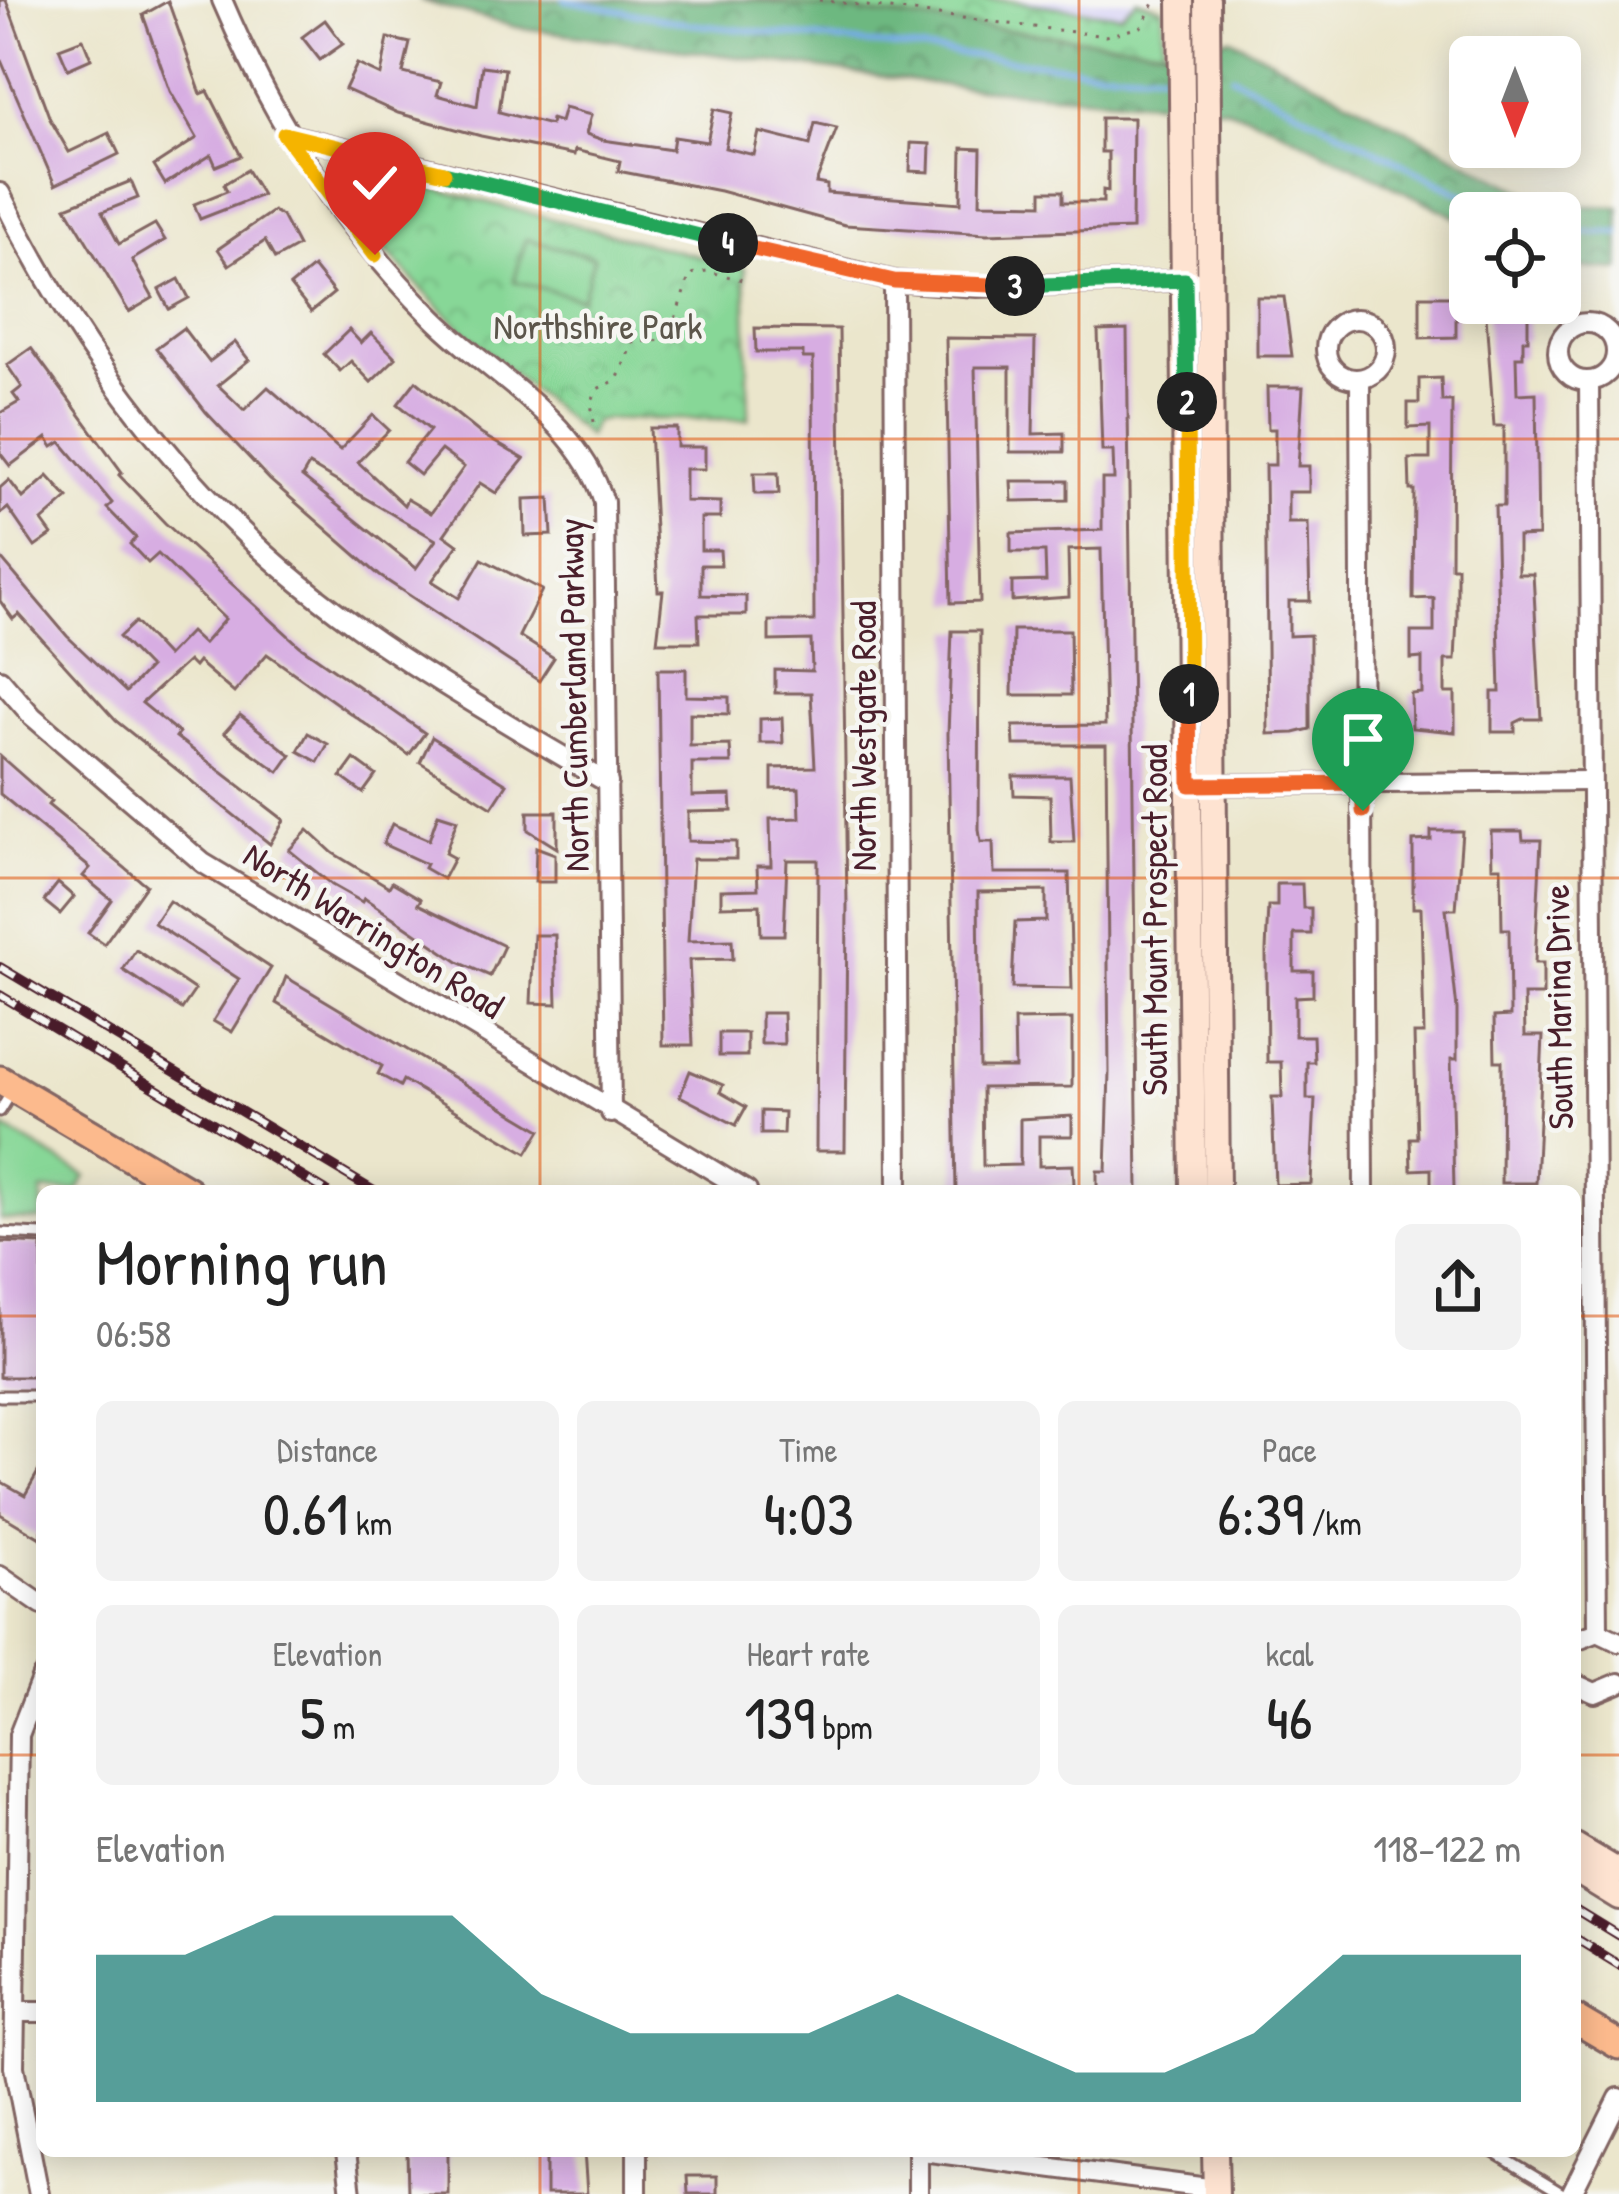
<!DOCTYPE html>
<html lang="en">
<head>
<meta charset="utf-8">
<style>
	body { margin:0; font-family:"Patrick Hand",sans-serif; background:#f2f2f2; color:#222; height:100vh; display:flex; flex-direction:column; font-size:45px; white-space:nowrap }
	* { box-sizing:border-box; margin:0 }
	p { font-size:39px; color:#767676 }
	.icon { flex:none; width:66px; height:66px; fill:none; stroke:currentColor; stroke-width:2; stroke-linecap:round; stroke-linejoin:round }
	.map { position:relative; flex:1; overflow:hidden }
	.side { position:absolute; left:36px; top:1185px; width:1545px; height:972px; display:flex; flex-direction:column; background:#fff; border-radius:18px; box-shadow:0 6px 30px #0003 }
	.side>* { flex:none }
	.needle { width:78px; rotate:180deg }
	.fabs { position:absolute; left:1449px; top:36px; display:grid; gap:24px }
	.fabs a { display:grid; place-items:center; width:132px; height:132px; border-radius:18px; background:#fff; box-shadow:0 6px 30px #0003; font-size:60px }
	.pin { position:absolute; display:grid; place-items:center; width:102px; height:102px; color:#fff; margin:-123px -51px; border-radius:50% 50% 50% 0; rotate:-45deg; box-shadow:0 0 12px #0007 }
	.pin .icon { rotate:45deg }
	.km { position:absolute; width:60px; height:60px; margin:-30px; border-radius:50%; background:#222; color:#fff; font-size:33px; line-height:60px; text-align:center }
	.round { display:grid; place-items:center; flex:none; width:126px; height:126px; border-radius:18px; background:#f2f2f2 }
	.overview { display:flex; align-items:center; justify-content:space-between; height:204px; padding:0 60px }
	h1 { font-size:66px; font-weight:600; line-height:90px }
	.stats { display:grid; grid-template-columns:repeat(3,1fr); gap:18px; height:204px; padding:12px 60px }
	.stats div { display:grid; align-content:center; border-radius:18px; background:#f2f2f2; text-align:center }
	.stats b { font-size:60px; font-weight:600 }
	.stats small { font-size:33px; font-weight:400 }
	.stats p { font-size:33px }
	.chart { height:336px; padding:24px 60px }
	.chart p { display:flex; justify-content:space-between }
	.chart svg { width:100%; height:216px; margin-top:12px; fill:#0f766e; opacity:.7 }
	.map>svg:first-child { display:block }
	.built { fill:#dad6f7 }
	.forest { fill:url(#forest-crowns); stroke:#5c6c56; stroke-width:3 }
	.park { fill:url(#park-crowns); stroke:#687b61; stroke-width:3 }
	.pitch { fill:#87d797; stroke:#687b61; stroke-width:3 }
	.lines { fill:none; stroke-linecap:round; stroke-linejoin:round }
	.stream { stroke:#76ace4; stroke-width:6 }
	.building { fill:#d7ade2; fill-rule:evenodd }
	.lane-casing { stroke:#826563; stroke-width:15 }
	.street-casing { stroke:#826563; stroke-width:24 }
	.secondary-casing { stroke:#826563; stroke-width:30 }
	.primary-casing { stroke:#826563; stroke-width:33 }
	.path { stroke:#826563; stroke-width:3; stroke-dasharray:3 9; stroke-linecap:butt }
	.lane { stroke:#fff; stroke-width:9 }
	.street { stroke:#fff; stroke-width:18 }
	.secondary { stroke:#fee3d1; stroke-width:24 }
	.primary { stroke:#fcba8d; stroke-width:27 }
	.rail-casing { stroke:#4a1f2b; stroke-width:10 }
	.rail { stroke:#f6f6f2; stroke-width:6; stroke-dasharray:18; stroke-linecap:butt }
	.split-1-casing { stroke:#fff; stroke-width:24 }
	.split-2-casing { stroke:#fff; stroke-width:24 }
	.split-3-casing { stroke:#fff; stroke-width:24 }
	.split-4-casing { stroke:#fff; stroke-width:24 }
	.split-5-casing { stroke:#fff; stroke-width:24 }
	.split-6-casing { stroke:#fff; stroke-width:24 }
	.split-1 { stroke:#f0652b; stroke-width:15 }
	.split-2 { stroke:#f5b400; stroke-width:15 }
	.split-3 { stroke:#22a559; stroke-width:15 }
	.split-4 { stroke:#f0652b; stroke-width:15 }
	.split-5 { stroke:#22a559; stroke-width:15 }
	.split-6 { stroke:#f5b400; stroke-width:15 }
	.grid { fill:none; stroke:#e0560e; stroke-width:3; stroke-opacity:0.55 }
	.labels { text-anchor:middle; stroke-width:9; stroke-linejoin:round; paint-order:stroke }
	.park-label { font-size:36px; fill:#5c564b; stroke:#f6f6f2 }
	.street-label { font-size:36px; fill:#4a1f2b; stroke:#f6f6f2 }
</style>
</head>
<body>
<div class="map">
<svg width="1619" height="2194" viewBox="0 0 1619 2194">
	<defs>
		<pattern id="forest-crowns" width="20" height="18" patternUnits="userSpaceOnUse" patternTransform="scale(3)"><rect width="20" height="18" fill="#6db880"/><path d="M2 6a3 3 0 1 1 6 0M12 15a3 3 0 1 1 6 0" fill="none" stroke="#5c9569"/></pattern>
		<pattern id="park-crowns" width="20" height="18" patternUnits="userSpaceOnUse" patternTransform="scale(3)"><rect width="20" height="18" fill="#87d797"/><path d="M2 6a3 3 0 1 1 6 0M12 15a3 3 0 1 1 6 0" fill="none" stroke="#76b882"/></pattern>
	</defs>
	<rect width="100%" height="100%" fill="#f6f6f2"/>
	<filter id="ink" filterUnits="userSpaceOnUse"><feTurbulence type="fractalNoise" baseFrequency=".00833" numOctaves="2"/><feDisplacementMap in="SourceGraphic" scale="24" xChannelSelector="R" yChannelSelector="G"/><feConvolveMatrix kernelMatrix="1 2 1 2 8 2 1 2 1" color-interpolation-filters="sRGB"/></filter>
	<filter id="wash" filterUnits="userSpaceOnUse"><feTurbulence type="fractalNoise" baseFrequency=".004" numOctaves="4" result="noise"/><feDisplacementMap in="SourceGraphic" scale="48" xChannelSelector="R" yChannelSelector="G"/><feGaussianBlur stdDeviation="2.7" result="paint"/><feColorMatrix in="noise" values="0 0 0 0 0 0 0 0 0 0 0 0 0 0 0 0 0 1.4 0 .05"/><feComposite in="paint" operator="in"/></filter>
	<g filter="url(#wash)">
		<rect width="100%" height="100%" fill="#ebe6cc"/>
		<polygon class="built" points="1002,0 1137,0 1122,15"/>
		<polygon class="forest" points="419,0 749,0 1163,48 1231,38 1550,205 1619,207 1619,270 1560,266 1560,213 1470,213 1470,224 1270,124 1223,107 951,86 516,27"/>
		<g class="park">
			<polygon points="750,0 1002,0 1121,15 1137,0 1163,8 1163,48"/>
			<path d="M 360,170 L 745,268 L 749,419 L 606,419 L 594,422 L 588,436 C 496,362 410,288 339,193 L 341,179 Z"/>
		</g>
		<g class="pitch">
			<polygon points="526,239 594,257 582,299 514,281"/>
			<polygon points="4,1128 86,1176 77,1191 42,1191 42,1220 0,1219"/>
		</g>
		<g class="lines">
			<g class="stream">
				<polyline points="565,0 690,24 1099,70 1178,73"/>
				<polyline points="1232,76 1499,213"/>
				<polyline points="1560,232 1619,233"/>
			</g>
		</g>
		<g id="blocks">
			<g class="building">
				<polygon points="0,0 6,0 50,119 69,152 109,133 119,154 55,185 0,58"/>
				<polygon points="168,1 201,94 208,91 241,156 216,166 211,155 165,184 154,166 197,138 170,91 143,15"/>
				<polygon points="325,20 343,44 320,60 302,37"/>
				<polygon points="388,38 410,43 403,73 441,82 437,95 477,106 482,66 505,69 499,112 550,125 551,119 560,122 564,108 591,115 586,134 603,140 672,150 674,137 707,142 714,109 732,113 725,148 754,155 759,132 810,145 815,123 837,128 816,183 827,185 827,193 961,203 962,148 981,149 980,203 1042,204 1042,191 1063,191 1063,202 1103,202 1103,190 1108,191 1108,152 1101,152 1101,118 1133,118 1132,229 987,234 845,225 720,191 618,171 620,161 575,150 574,155 481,136 398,113 345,89 357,64 381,75"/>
				<polygon points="83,39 91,59 68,69 59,48"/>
				<polygon points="911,143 930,144 929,172 910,171"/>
				<polygon points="247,170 262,195 200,219 194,204 227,191 224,184"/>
				<polygon points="131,181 138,198 102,212 119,244 155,224 165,240 132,260 153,298 129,312 66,207"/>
				<polygon points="273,211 282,216 298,246 275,259 265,241 229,265 218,249"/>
				<polygon points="313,267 334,293 311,312 290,286"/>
				<polygon points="179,279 189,298 169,309 159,290"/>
				<polygon points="1420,296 1456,296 1456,337 1420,338"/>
				<polygon points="1257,297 1284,297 1292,356 1257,356"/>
				<polygon points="1528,315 1528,340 1523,340 1523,357 1516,357 1517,394 1536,393 1538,536 1518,537 1518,574 1533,574 1541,719 1523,719 1515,723 1515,732 1492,732 1492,692 1500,692 1495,506 1504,506 1504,426 1494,426 1486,316"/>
				<path d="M 183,328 L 209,362 L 235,342 L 249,360 L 218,385 L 244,410 L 268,387 L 340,450 L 373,415 L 389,430 L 358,462 L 404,505 L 407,499 L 431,513 L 464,467 L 441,450 L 420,475 L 404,462 L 430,430 L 398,404 L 416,381 L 481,434 L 524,459 L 496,493 L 480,483 L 444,535 L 458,545 L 432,581 L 459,598 L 482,559 L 542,590 L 519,636 L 554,658 L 539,681 L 380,576 L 270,480 L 206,412 L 156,348 ZM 309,465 L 436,540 L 416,568 L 302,477 Z"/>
				<polygon points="755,328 839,329 847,906 845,1151 816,1151 818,860 787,860 784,935 761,935 760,905 721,906 721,890 758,889 757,866 771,866 770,819 800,818 799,788 772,789 772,768 815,767 811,693 775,693 775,670 812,671 811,640 769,641 769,621 814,621 813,358 803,358 803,352 756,352"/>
				<polygon points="349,330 361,343 371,333 396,358 371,382 351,361 340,371 324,354"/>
				<polygon points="1127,330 1138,1191 1097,1191 1097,1171 1106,1171 1109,1072 1106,745 1014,745 1013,726 1105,725 1101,549 1068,550 1069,597 1012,601 1012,582 1046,581 1045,552 1011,552 1011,533 1102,530 1102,479 1114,479 1113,451 1102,451 1098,331"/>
				<polygon points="946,338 1035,339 1033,434 1064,433 1064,452 1010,452 1010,367 975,367 980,602 951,603"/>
				<polygon points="31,348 122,472 119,475 165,523 300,646 425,733 409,755 267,654 234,693 198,662 194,667 188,661 142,703 179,733 176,737 284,820 270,844 116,721 19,614 13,619 0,601 0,557 67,636 126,692 149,668 119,637 135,622 167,656 190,632 203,644 225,619 158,554 148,563 130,544 136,538 107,508 112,503 61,442 53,447 47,438 10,466 0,453 0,413 19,402 13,394 22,387 7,365"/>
				<polygon points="1441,378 1442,401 1452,401 1451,567 1457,567 1457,618 1455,660 1445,660 1445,693 1455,693 1455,732 1412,728 1411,694 1422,693 1422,658 1411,659 1411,632 1434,632 1434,598 1413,599 1414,490 1410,490 1409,459 1430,459 1430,427 1408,428 1408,403 1419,403 1419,379"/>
				<polygon points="1267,387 1303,387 1298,466 1309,466 1309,492 1288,492 1288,523 1308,523 1310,601 1289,601 1289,636 1310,635 1310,729 1294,733 1268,734 1265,465 1275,465 1275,429 1268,429"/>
				<polygon points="650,428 677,428 677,447 705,447 705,469 685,469 685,501 720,502 720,518 701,518 701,550 720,550 721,565 701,565 701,595 746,596 746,615 698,615 699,642 657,642 663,591 658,591"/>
				<polygon points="754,473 778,473 779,494 755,494"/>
				<polygon points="48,476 68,498 42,521 52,535 35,547 8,508 0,514 0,488 9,480 23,498"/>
				<polygon points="1011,481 1068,481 1068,500 1012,501"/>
				<polygon points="550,498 552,535 525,536 524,499"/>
				<polygon points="1013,630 1070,630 1071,695 1012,695"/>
				<polygon points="952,631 980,631 979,830 981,842 993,842 994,873 1069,873 1072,989 1012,988 1015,922 1046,921 1046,891 978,892 980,1068 1015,1068 1014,1020 1072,1019 1072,1087 982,1088 983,1166 1020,1165 1020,1119 1072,1116 1072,1136 1039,1136 1039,1166 1073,1165 1074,1185 956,1191 948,734"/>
				<polygon points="658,669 686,669 686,696 729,697 729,714 690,713 690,746 730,745 731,763 692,763 692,796 731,795 732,811 688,812 688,841 736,842 736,859 693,859 688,941 732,940 733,959 689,960 693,1045 663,1045"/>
				<polygon points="240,715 291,755 279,772 224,733"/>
				<polygon points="782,718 783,743 760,743 760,719"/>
				<polygon points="308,733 328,744 318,762 298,751"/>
				<polygon points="432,737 507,784 492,807 420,762"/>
				<polygon points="0,756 51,801 48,805 146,885 104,944 88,933 112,900 83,876 90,868 0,794"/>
				<polygon points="354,759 376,775 363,793 341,777"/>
				<polygon points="1013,776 1070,776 1074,842 1051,842 1050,796 1014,795"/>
				<polygon points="528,812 557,812 557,848 528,830"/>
				<polygon points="438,814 457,820 445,853 454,858 443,879 424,868 426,864 383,844 392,824 429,840"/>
				<polygon points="308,830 333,853 389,887 392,882 421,899 418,904 504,946 490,976 460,963 364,898 362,902 332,885 289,850"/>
				<polygon points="1431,831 1462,831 1456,909 1446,909 1457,1009 1457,1059 1451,1059 1454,1189 1431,1189 1431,1169 1411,1170 1410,1138 1417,1138 1414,1034 1424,1034 1421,908 1413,908 1413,841 1431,840"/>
				<polygon points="1491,831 1522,831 1523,840 1541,840 1535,963 1543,963 1543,995 1524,995 1525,1036 1543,1036 1536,1183 1501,1183 1502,1061 1495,1061 1494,1017 1510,1016 1509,929 1502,929 1501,867 1492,867"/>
				<polygon points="536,847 555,854 555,882 535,882"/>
				<polygon points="58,883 74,897 60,914 44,901"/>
				<polygon points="1277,884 1302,884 1303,908 1311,908 1311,934 1294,934 1294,971 1313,971 1313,996 1295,997 1295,1036 1313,1036 1314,1062 1307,1062 1307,1099 1315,1099 1311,1184 1275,1185 1272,1097 1282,1097 1281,1062 1267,1062 1266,951 1268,906 1277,906"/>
				<polygon points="169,901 271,968 232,1032 213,1021 239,979 154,923"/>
				<polygon points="534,935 555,935 557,1004 531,1003"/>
				<polygon points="136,950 195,990 182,1009 123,970"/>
				<polygon points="286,977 541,1130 527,1153 403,1080 400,1086 378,1074 382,1066 276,1003"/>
				<polygon points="761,1013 783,1013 784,1044 761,1044"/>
				<rect x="719" y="1033" width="28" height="23"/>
				<polygon points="690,1071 723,1085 720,1092 746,1107 736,1125 680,1096"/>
				<polygon points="761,1111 784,1112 783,1134 761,1134"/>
				<polygon points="0,1242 42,1244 42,1377 0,1377"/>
				<polygon points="42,1465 42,1539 0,1514 0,1481 25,1495"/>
				<polygon points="407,2151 448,2151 448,2194 408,2194"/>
				<polygon points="546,2151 584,2151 587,2194 546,2194"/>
				<polygon points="687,2176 717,2176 717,2194 688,2194"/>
			</g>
		</g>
	</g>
	<g filter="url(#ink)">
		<use href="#blocks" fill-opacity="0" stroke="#826563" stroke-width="3"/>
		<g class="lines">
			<g class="lane-casing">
				<g id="lane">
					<polyline points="0,1111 13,1090"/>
					<polyline points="0,1233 42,1235"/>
					<polyline points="0,1396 42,1396"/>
					<polyline points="1492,2151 1563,2194"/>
				</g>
			</g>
			<g class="street-casing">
				<g id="street">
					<path d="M 222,0 C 274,122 338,223 433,318 C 492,377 578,419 604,502 L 611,1113"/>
					<polyline points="285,134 894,281 977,287 1193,280"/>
					<path d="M 0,193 C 62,320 149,443 252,541 C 352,637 490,713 608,783"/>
					<polyline points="894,281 898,1191"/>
					<circle cx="1356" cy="349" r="30"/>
					<circle cx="1587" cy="352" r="29"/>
					<polyline points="1360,379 1364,1191"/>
					<polyline points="1589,382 1598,1632"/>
					<polyline points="0,679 32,716 203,863 747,1191"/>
					<polyline points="1189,785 1589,781"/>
					<polyline points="0,1576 42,1605"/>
					<polyline points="1575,1641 1598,1632 1619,1642"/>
					<polyline points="1575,1684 1595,1693 1619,1683"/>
					<polyline points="15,2012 42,2012"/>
					<polyline points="346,2151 351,2194"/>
					<polyline points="637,2151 637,2194"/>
					<polyline points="918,2151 918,2194"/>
					<polyline points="922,2151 1216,2189"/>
					<polyline points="39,2194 14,2067 15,2012 19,1735 42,1676"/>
					<polyline points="1571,2194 1619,2098"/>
				</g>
			</g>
			<g class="secondary-casing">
				<g id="secondary">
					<polyline points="1181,0 1193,1191"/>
					<polyline points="1207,0 1217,1191"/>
					<polyline points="1575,1846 1619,1872"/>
					<polyline points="1575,1870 1619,1897"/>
					<polyline points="1215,2151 1216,2194"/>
				</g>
			</g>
			<g class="primary-casing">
				<g id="primary">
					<polyline points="0,1080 188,1191"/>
					<polyline points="1575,2019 1619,2045"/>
				</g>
			</g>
			<g class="path">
				<polyline points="819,0 1105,36 1141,27 1156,0"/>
				<polyline points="594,422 591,403 597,389 617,380 633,342 668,340 690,274 707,271 746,281"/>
			</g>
			<use href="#lane" class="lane"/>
			<use href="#street" class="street"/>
			<use href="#secondary" class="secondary"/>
			<use href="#primary" class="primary"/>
			<g class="rail-casing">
				<g id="rail">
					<polyline points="0,967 374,1191"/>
					<polyline points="0,995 326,1191"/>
					<polyline points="1575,1909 1619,1936"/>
					<polyline points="1575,1938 1619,1965"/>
				</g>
			</g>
			<use href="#rail" class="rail"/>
		</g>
	</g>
	<g class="lines" filter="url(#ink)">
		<g class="split-1-casing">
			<polyline id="split-1" points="1189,694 1190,785 1363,783 1363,811"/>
		</g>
		<g class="split-2-casing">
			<polyline id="split-2" points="1187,402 1189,694"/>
		</g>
		<g class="split-3-casing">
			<polyline id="split-3" points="1015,286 1185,280 1187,402"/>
		</g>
		<g class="split-4-casing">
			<polyline id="split-4" points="728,243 894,281 1015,286"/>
		</g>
		<g class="split-5-casing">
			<polyline id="split-5" points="444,173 728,243"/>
		</g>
		<g class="split-6-casing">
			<polyline id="split-6" points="375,255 284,134 444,173"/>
		</g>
		<use href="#split-1" class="split-1"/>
		<use href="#split-2" class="split-2"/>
		<use href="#split-3" class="split-3"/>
		<use href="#split-4" class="split-4"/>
		<use href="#split-5" class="split-5"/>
		<use href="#split-6" class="split-6"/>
	</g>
	<path class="grid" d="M 540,0 L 540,1191M 1079,0 L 1079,1191M 0,439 L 1619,439M 0,878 L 1619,878M 0,1316 L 42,1316M 1575,1316 L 1619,1316M 0,1755 L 42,1755M 1575,1755 L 1619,1755M 540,2151 L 540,2194M 1079,2151 L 1079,2194"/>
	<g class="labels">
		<g class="park-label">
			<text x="598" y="339">Northshire Park</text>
		</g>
		<g class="street-label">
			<text transform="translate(573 695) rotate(-91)" y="13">North Cumberland Parkway</text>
			<text transform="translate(863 736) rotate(-90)" y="13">North Westgate Road</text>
			<text transform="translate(1154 920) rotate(-90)" y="13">South Mount Prospect Road</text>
			<text transform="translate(374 930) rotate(32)" y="13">North Warrington Road</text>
			<text transform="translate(1558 1007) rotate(-91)" y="13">South Marina Drive</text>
		</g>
	</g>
</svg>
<div class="fabs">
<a><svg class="needle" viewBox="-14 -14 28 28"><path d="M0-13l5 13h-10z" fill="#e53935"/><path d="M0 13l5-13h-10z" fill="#767676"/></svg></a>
<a><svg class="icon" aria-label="locate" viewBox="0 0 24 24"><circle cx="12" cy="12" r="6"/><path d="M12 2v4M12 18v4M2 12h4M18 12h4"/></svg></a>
</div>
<div class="pin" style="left:1363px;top:811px;background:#1e9e55"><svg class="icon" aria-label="arrive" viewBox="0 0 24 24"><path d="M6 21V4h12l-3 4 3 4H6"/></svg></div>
<div class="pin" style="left:375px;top:255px;background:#d93025"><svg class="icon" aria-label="check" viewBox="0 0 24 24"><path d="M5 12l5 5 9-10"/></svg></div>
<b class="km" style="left:1189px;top:694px">1</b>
<b class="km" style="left:1187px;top:402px">2</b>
<b class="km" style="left:1015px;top:286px">3</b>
<b class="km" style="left:728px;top:243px">4</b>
<section class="side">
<div class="overview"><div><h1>Morning run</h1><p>06:58</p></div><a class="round"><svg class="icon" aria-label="share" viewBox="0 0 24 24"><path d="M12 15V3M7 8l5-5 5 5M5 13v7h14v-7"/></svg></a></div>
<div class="stats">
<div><p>Distance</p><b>0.61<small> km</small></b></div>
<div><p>Time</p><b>4:03</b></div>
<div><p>Pace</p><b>6:39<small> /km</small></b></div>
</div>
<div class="stats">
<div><p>Elevation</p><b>5<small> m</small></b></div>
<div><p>Heart rate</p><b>139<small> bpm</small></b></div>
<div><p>kcal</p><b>46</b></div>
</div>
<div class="chart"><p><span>Elevation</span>118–122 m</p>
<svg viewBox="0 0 160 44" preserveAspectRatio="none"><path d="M0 44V14L10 14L20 6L30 6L40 6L50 22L60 30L70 30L80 30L90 22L100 30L110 38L120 38L130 30L140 14L150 14L160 14V44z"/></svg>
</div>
</section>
</div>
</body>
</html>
